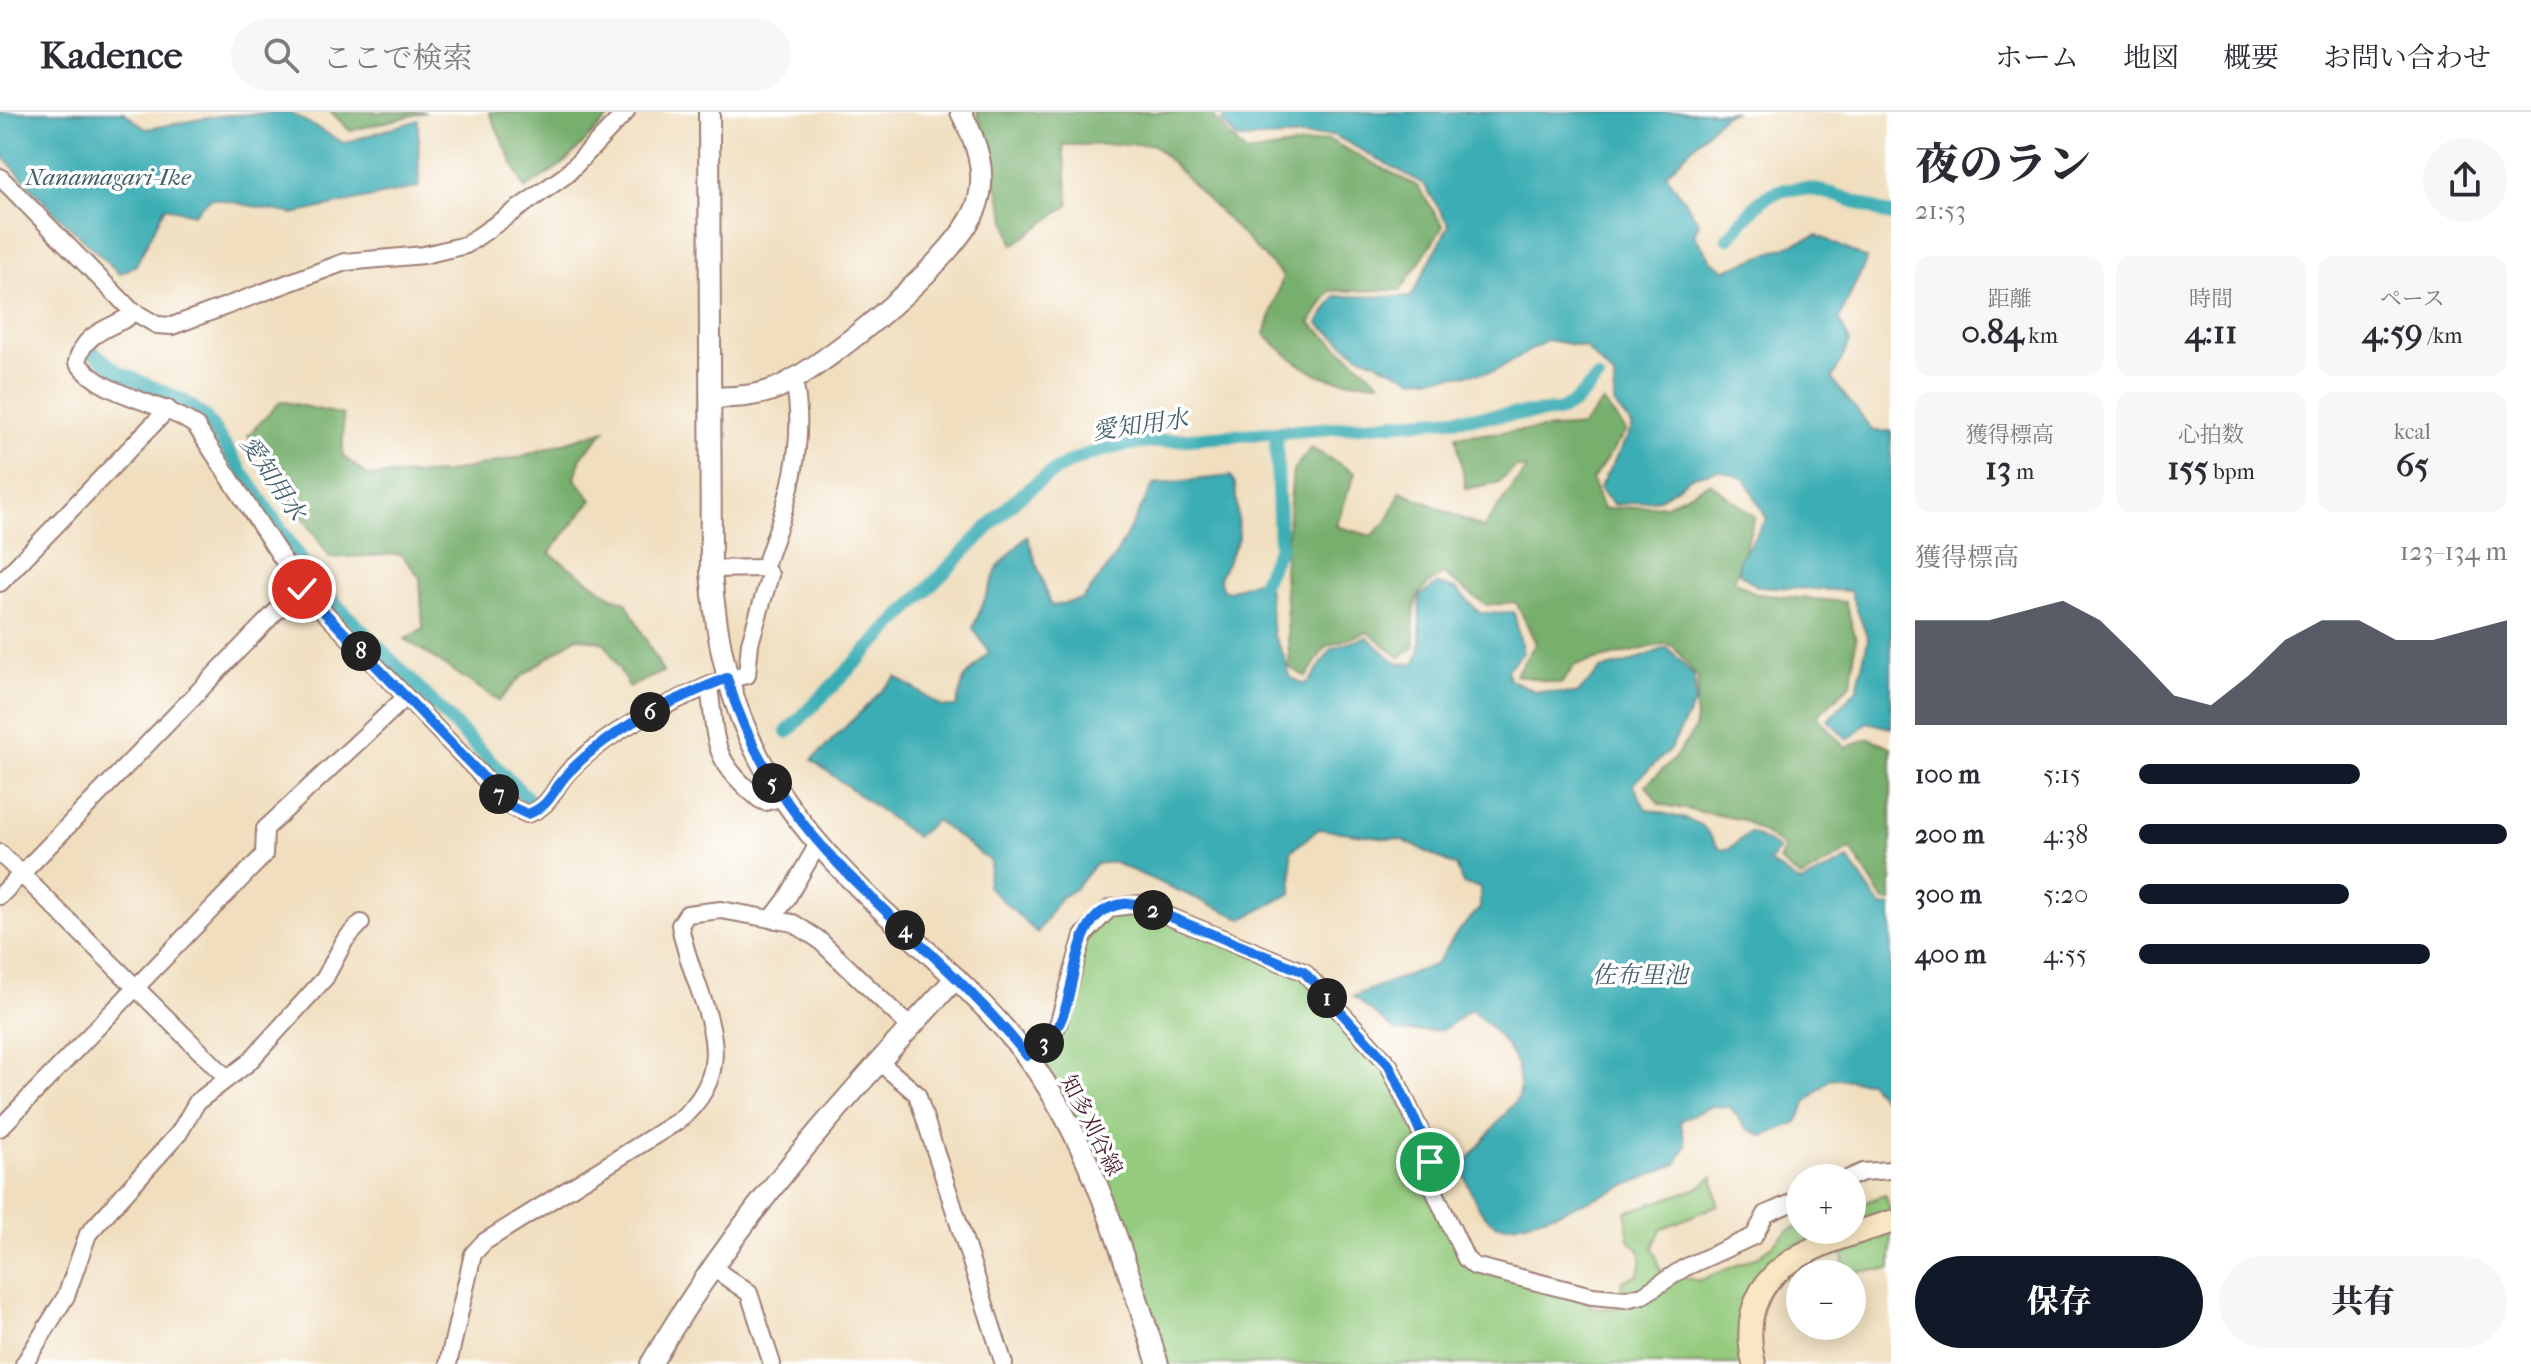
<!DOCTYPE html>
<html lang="ja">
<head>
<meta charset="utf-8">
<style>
	body { margin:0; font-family:"IM FELL French Canon","Noto Serif JP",serif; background:#f7f7f7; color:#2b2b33; height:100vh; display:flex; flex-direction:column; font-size:30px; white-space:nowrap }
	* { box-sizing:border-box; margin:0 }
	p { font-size:26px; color:#7c7c81 }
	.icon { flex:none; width:44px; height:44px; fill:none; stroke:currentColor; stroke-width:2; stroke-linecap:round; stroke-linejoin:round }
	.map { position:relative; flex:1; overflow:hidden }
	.details { display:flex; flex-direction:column; background:#fff; width:640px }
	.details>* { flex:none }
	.buttons { position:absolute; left:1786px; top:1052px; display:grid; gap:16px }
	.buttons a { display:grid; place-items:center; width:80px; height:80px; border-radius:50%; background:#fff; box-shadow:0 4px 20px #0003; font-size:40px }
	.pin { position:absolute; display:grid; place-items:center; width:68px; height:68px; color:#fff; margin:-34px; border:4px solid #fff; border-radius:50%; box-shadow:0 2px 8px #0007 }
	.km { position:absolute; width:40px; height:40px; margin:-20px; border-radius:50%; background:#222; color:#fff; font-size:22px; line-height:40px; text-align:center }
	.round { display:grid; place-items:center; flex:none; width:84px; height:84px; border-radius:42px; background:#f7f7f7 }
	.overview { display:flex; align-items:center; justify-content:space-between; height:136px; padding:0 24px }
	h1 { font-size:44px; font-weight:800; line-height:60px }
	.metrics { display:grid; grid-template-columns:repeat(3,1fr); gap:12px; height:136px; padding:8px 24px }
	.metrics div { display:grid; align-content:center; border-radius:16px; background:#f7f7f7; text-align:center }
	.metrics b { font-size:34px; font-weight:800 }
	.metrics small { font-size:22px; font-weight:400 }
	.metrics p { font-size:22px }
	.chart { height:224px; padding:16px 24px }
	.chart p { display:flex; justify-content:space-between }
	.chart svg { width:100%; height:144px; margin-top:8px; fill:#111827; opacity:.7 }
	.primary-button { display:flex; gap:16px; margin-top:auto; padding:16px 24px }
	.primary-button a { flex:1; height:92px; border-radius:48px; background:#111827; color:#fff; font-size:32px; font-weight:800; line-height:92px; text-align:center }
	.primary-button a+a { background:#f7f7f7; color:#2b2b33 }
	ul { padding:0 24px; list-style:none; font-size:26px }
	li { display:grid; grid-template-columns:128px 96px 1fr; align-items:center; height:60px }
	li i { height:20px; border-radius:10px; background:#111827 }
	header { display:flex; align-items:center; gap:48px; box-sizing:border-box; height:112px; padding:0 40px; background:#fff; border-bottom:2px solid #e1e1e2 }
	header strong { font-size:38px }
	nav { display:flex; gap:44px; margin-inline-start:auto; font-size:28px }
	.search { width:560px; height:72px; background:#f7f7f7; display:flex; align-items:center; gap:20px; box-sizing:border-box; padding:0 28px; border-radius:44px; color:#7c7c81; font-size:30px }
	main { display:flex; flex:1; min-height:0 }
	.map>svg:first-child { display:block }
	.green { fill:#94cb7e; stroke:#6f7554; stroke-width:2 }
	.forest { fill:#77af6d; stroke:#60674c; stroke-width:2 }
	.water { fill:#3badb4; stroke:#426670; stroke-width:2 }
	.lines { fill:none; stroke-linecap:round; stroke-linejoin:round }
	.canal { stroke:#3badb4; stroke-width:14 }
	.minor-casing { stroke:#9d7e74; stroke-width:20 }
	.tertiary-casing { stroke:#9d7e74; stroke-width:24 }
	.secondary-casing { stroke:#9d7e74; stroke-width:26 }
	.minor { stroke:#fff; stroke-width:16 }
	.tertiary { stroke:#fff; stroke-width:20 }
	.secondary { stroke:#f9e7c3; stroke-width:22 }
	.route-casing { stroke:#fff; stroke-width:16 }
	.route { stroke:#1a73e8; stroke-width:10 }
	.labels { text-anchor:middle; stroke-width:7; stroke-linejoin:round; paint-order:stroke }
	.street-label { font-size:22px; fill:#4a1f2b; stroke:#fff }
	.water-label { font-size:24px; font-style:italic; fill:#435f69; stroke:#fff }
</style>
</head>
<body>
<header>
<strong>Kadence</strong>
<div class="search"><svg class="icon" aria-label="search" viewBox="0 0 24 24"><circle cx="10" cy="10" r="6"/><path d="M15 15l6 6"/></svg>ここで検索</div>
<nav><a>ホーム</a><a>地図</a><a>概要</a><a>お問い合わせ</a></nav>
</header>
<main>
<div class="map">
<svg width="1891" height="1252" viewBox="0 0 1891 1252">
	<rect width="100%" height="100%" fill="#fff"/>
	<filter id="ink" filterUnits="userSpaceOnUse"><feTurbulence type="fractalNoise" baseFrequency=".0125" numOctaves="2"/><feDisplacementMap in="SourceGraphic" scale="16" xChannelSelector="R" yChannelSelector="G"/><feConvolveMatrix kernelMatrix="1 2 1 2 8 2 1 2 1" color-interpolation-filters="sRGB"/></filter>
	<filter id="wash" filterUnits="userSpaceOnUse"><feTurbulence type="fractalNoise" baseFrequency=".006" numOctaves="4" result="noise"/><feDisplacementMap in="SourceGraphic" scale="32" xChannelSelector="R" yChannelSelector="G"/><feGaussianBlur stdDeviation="1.8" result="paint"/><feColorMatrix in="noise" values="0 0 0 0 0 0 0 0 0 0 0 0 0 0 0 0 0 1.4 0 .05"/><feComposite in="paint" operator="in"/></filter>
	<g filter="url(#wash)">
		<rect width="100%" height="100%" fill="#f0debe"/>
		<path class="green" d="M 1119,793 L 1304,860 L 1373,934 L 1430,1050 L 1459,1143 L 1585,1189 L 1596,1197 L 1620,1196 L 1622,1169 L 1637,1164 C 1644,1148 1644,1139 1629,1129 L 1626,1100 L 1698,1076 L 1713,1065 L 1718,1093 L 1661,1117 L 1653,1135 L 1661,1159 L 1699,1169 L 1761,1143 L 1787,1119 L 1800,1114 L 1800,1118 L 1852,1118 L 1852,1095 L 1885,1083 L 1891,1100 L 1891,1157 L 1847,1160 L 1836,1118 L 1793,1134 L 1776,1148 L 1746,1252 L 1158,1252 L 1105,1092 L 1027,944 L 1058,913 L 1083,824 Z"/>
		<g class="forest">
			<polygon points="331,0 426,0 350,19"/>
			<polygon points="489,0 614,0 564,51 525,77"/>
			<path d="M 977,0 L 1212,0 L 1214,7 L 1246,41 L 1329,28 L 1417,74 L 1443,114 L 1401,178 L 1330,179 L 1310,211 L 1380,270 C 1323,272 1304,261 1265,222 L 1283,164 L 1153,32 L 1063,33 L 1069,93 L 1013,133 Z"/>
			<polygon points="281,289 343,303 343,344 368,364 446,361 519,345 605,318 581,345 575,366 592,388 549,441 612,485 626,490 663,560 629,575 605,531 577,525 521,565 499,589 405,527 423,517 420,466 401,442 330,446 248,323"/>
			<path d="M 1603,290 L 1626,319 L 1592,368 L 1603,397 L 1666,393 L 1710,371 L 1755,405 L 1734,468 L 1756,482 L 1845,490 L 1856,527 L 1851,572 L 1817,604 L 1845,636 L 1869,626 L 1891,635 L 1891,790 L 1884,789 L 1851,737 L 1801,766 L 1779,749 L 1785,736 L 1744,708 L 1659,692 L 1646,673 L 1673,648 L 1695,617 L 1698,566 L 1673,534 L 1664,532 L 1575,553 L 1561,572 L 1515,563 L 1536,531 L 1516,490 L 1486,493 L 1443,462 C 1408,482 1414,499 1414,536 L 1399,545 L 1368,520 L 1326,534 L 1306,565 L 1290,556 L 1284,458 L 1293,358 L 1311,336 L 1355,361 L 1336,414 L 1372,424 L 1387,409 L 1401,379 L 1483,416 L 1526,357 L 1516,355 L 1499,370 L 1466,377 L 1456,324 L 1582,314 Z"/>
		</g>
		<g class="water">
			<polygon points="0,0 123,0 146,17 218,4 289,0 344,31 418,8 419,75 293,102 211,86 193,102 165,95 136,153 120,162 50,96 0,41"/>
			<polygon points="1233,0 1736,0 1724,3 1666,62 1699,111 1694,123 1712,149 1725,158 1817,123 1867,147 1839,207 1850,230 1832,267 1873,319 1891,319 1891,616 1867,610 1848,628 1828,608 1857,577 1868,527 1850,479 1757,474 1739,461 1739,448 1767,407 1745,367 1719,358 1693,364 1660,387 1614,393 1599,376 1633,315 1614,292 1614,265 1585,235 1548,228 1493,260 1414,267 1357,242 1318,211 1336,184 1411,185 1449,113 1424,72 1334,23 1238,27 1221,9"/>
			<path d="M 1231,364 L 1235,372 L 1239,426 L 1219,466 L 1223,478 L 1229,479 L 1258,468 L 1268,473 L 1273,523 L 1285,545 L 1289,564 L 1303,572 L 1309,570 L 1332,536 L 1367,525 L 1397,551 L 1414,552 C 1426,532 1417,506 1420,484 L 1437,472 L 1456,477 L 1480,501 L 1514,500 L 1523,541 L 1507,557 L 1509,567 L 1535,579 L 1577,582 L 1601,557 L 1625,552 L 1665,536 L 1670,538 L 1694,564 L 1695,590 L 1670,638 L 1633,672 L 1645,696 C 1658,701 1693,707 1701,713 C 1709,719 1713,731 1721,738 L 1730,736 L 1750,720 L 1779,737 L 1769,750 L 1801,771 L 1848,747 L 1881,794 L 1891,795 L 1891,996 L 1869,970 L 1831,966 L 1807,989 L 1797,1010 L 1764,1024 L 1747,1017 L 1730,995 L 1712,994 L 1680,1009 L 1686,1033 L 1676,1052 C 1644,1065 1523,1122 1496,1112 C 1477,1104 1469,1073 1461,1056 L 1519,985 C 1526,947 1497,920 1471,897 L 1443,918 L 1397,920 L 1353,884 L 1436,852 L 1456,822 L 1480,796 L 1480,775 L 1463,772 L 1456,754 L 1402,728 L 1319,717 L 1291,739 L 1292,781 L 1243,807 L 1113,750 L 1095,752 L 1075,777 L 1060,786 L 1037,821 L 987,774 L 991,750 L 936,708 L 916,725 L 812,648 L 896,565 L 943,595 L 956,595 L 964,567 L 989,540 L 973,516 L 998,455 L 1027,424 L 1051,494 L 1083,487 L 1113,448 L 1154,372 Z"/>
		</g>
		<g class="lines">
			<g class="canal">
				<path d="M 1728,126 C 1739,114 1749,100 1761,89 C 1797,59 1854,91 1891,103"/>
				<polyline points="88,236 118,260 184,289 206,306 319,475 531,690"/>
				<polyline points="1255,487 1280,435 1276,321"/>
				<path d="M 787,620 L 1014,389 C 1056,354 1081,340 1135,331 L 1559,299 L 1575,290 L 1597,267"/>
			</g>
		</g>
	</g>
	<g filter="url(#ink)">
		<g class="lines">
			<g class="minor-casing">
				<g id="minor">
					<polyline points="0,65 131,198 157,213 172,214 345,150 424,143 466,133 566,63 626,0"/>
					<path d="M 127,206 C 105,217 82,224 77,250 C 105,287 159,287 196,314 L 302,477 L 512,695 L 527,702 C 551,695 553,676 569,659 C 612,615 670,590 727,566"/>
					<polyline points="711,457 764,456"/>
					<polyline points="0,471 168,297"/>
					<path d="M 738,565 L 747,563 L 750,531 L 770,463 L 764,456 C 786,394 808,335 794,268"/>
					<path d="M 709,574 C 717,633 711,647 759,687 L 765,690 L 781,686"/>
					<polyline points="0,741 227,966"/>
					<polyline points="0,784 289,486 302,477"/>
					<polyline points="773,805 786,788 818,732"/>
					<polyline points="1027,944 1040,936 1058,913 1083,824 1110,796 1139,792 1304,860 1389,953 1432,1044 1429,1066 1433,1076 1466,1147 1474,1154 1592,1184 1626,1187 1643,1183 1684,1156 1754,1124 1766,1102 1800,1087"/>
					<polyline points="878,949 917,982 1004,1252"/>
					<polyline points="0,1016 264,743 265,717 406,585"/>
					<polyline points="1849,1066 1863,1060 1891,1058"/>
					<polyline points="713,1156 749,1181 772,1252"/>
					<polyline points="24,1252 66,1184 88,1122 179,1021 197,990 248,951 325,866 345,828 361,811"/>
					<path d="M 448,1252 L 473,1142 L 484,1130 L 678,1009 C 751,949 692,885 680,813 L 687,802 L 721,798 L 793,811 L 818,827 L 910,915"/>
				</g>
			</g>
			<g class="tertiary-casing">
				<g id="tertiary">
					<path d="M 709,0 L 711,460 C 722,611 772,693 880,796 C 930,843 983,887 1025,942 C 1094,1033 1123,1145 1158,1252"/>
					<path d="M 711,286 C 734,285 756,285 777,276 C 827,254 960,145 977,93 C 988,60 976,29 961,0"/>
					<path d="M 651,1252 C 734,1109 844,986 956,866"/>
				</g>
			</g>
			<g class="secondary-casing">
				<path id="secondary" d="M 1754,1252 C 1731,1153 1819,1132 1891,1110"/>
			</g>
			<use href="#minor" class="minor"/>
			<use href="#tertiary" class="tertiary"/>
			<use href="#secondary" class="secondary"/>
		</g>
	</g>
	<g class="lines" filter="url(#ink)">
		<g class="route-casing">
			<path id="route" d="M 302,477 L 512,695 L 527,702 C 551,695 553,676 569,660 C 612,615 670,589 727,566 C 780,745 920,808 1027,944 C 1039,937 1050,927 1058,914 C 1081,874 1067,784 1139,792 L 1304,860 L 1389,953 L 1432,1044 L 1430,1050"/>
		</g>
		<use href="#route" class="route"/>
	</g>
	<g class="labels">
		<g class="street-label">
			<text transform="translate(1092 1013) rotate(63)" y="8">知多刈谷線</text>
		</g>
		<g class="water-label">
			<text x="108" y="73">Nanamagari-Ike</text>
			<text transform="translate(1140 313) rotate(-8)" y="8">愛知用水</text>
			<text transform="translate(273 366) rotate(56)" y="8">愛知用水</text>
			<text x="1640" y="871">佐布里池</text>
		</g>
	</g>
</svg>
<div class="buttons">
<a>+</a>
<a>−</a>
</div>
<div class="pin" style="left:1430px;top:1050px;background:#1e9e55"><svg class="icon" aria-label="arrive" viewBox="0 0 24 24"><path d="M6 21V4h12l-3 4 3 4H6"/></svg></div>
<div class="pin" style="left:302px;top:477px;background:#d93025"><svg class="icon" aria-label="check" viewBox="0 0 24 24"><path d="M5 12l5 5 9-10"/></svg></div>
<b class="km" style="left:1327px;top:886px">1</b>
<b class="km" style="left:1153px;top:798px">2</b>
<b class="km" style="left:1044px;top:931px">3</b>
<b class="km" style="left:905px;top:818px">4</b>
<b class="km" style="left:772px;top:671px">5</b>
<b class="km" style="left:650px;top:600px">6</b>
<b class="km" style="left:499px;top:682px">7</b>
<b class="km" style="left:361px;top:539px">8</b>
</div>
<section class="details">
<div class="overview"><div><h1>夜のラン</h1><p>21:53</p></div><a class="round"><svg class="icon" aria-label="share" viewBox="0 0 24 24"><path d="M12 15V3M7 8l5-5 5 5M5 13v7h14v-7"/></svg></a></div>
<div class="metrics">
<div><p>距離</p><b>0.84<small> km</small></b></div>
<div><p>時間</p><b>4:11</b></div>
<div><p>ペース</p><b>4:59<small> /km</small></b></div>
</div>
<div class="metrics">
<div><p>獲得標高</p><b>13<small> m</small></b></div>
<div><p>心拍数</p><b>155<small> bpm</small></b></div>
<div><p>kcal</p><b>65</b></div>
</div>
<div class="chart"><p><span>獲得標高</span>123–134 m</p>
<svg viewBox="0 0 160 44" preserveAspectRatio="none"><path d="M0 44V12L10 12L20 12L30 9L40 6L50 12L60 23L70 35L80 38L90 29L100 18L110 12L120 12L130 18L140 18L150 15L160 12V44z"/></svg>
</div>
<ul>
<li><b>100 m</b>5:15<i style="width:60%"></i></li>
<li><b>200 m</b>4:38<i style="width:100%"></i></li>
<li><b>300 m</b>5:20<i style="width:57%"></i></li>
<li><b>400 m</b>4:55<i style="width:79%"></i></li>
</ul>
<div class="primary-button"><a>保存</a><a>共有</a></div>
</section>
</main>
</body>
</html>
